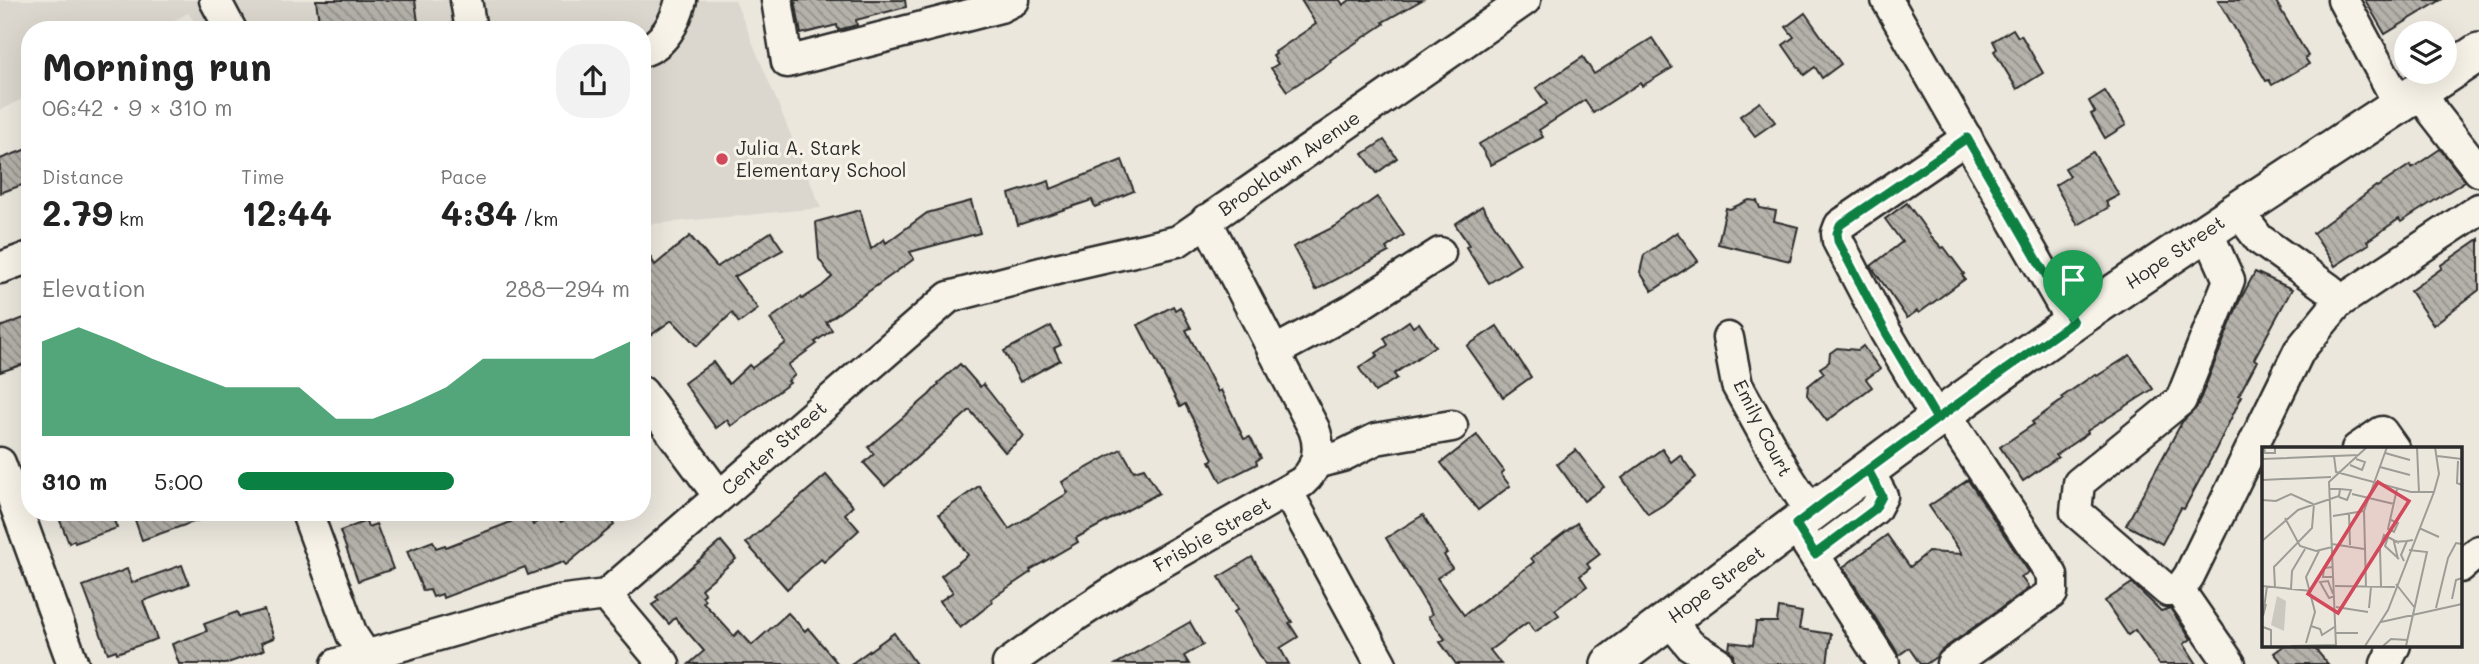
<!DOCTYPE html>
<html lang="en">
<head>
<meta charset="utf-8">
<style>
	body { margin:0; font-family:Mali,sans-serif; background:#f2f2f2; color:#222; height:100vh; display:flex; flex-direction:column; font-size:26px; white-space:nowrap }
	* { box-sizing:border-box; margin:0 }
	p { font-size:23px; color:#767676 }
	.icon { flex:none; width:38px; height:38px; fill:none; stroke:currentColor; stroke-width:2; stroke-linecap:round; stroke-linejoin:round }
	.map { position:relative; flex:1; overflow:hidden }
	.panel { position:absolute; left:21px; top:21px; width:630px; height:500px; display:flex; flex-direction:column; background:#fff; border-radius:28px; box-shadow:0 7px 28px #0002 }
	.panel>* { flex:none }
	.tools { position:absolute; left:2394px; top:21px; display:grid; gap:14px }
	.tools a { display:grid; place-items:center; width:63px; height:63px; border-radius:50%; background:#fff; box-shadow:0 7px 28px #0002; font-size:35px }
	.pin { position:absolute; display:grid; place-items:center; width:60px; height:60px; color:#fff; margin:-72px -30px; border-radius:50% 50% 50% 0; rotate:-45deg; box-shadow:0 0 7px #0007 }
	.pin .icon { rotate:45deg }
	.round { display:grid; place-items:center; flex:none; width:74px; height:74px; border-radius:28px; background:#f2f2f2 }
	.head { display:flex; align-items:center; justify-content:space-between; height:119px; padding:0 21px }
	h1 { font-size:38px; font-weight:800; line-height:52px }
	.stats { display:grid; grid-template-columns:repeat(3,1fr); gap:10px; height:119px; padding:7px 21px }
	.stats div { display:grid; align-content:center }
	.stats b { font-size:35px; font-weight:800 }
	.stats small { font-size:19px; font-weight:400 }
	.stats p { font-size:19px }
	.chart { height:196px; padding:14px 21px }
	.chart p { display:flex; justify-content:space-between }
	.chart svg { width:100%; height:126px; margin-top:7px; fill:#0b8043; opacity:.7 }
	ul { padding:0 21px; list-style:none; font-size:23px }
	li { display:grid; grid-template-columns:112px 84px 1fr; align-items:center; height:52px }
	li i { height:18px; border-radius:9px; background:#0b8043 }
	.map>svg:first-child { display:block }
	.built { fill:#dbd7ce }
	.building { fill:url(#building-back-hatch); stroke:#2b2b2b; stroke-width:2 }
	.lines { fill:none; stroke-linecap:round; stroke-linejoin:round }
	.minor-casing { stroke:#2b2b2b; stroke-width:35 }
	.major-casing { stroke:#2b2b2b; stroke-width:42 }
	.minor { stroke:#f7f3e8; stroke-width:30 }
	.major { stroke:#f7f3e8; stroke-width:37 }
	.route-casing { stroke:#fff; stroke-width:14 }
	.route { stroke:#0b8043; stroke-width:9 }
	.poi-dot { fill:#d1495b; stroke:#f7f3e8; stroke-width:2.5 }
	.labels { text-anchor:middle; stroke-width:6; stroke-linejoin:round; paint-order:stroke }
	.poi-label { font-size:19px; fill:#2b2b2b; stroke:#f7f3e8; text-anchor:start }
	.street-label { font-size:19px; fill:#2b2b2b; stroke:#f7f3e8 }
	.inset-road { fill:none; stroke:#9e9c96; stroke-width:2 }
	.view { fill:#d1495b; fill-opacity:0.15; stroke:#d1495b; stroke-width:3.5 }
	.inset-edge { fill:none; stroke:#2b2b2b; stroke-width:3.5 }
</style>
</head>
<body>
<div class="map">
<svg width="2479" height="664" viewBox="0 0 2479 664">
	<defs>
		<pattern id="building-back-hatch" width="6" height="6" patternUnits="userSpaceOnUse" patternTransform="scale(1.75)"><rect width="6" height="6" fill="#b5b2ab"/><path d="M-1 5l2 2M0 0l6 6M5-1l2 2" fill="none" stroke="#93918b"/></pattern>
	</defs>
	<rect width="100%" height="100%" fill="#ebe7dd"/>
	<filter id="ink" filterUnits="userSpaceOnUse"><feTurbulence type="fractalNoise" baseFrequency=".0143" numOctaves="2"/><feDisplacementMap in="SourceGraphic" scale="14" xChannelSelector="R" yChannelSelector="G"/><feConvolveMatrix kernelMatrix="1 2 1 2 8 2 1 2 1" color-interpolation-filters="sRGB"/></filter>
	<g filter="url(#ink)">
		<polygon class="built" points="0,0 735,0 821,208 642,225 642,30 201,30 188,13 156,30 30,30 30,95 0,110"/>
		<g class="building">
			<polygon points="316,0 415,0 419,30 320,30"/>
			<polygon points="795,0 905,0 906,7 856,20 857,25 838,30 837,25 801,34"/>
			<polygon points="1301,0 1340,0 1343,5 1350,0 1422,0 1383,22 1384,24 1330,60 1331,62 1287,91 1271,68 1278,64 1273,56 1276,54 1275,52 1316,24"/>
			<polygon points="2218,0 2275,0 2308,56 2305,58 2309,64 2272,85 2269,80 2266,81"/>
			<polygon points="2365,0 2441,0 2385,34"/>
			<polygon points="1805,13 1841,64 1822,78 1815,67 1804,75 1783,45 1794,37 1786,27"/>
			<polygon points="2013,29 2018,37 2021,35 2043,73 2017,89 1994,51 1997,49 1993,41"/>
			<polygon points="1652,38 1672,68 1642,86 1640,83 1593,113 1585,100 1539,130 1543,137 1491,165 1479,144 1547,104 1536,88 1583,57 1594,74"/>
			<polygon points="2105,91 2126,125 2105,138 2091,114 2095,112 2089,101"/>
			<polygon points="1760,102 1775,122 1755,136 1740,116"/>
			<polygon points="1384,140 1397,158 1377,173 1363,154"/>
			<polygon points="30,148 30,182 0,193 0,159"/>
			<polygon points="2440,149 2465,181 2401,222 2399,219 2367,241 2369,244 2335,266 2313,233 2376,186 2377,187 2410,165 2412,168"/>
			<polygon points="2093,152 2119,195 2106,202 2109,207 2078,225 2055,185 2070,176 2065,168"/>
			<polygon points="1122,160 1134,191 1095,207 1092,200 1018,225 1009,194 1049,181 1051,189"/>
			<polygon points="1377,197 1404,235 1386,248 1389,252 1316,290 1293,247 1336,226"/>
			<polygon points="1749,200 1757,201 1760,208 1776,211 1774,221 1798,227 1790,261 1718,244 1726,208 1730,209"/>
			<polygon points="971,201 980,233 910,252 914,259 826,322 832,330 815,342 817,344 788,365 795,375 788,381 790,383 731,426 727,420 716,428 684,383 713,362 729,384 749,365 752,368 786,343 770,319 801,297 802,299 822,286 832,277 819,259 816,222 860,210 871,249 884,239 886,243 927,213"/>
			<polygon points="1907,203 1930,235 1942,248 1944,247 1964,274 1962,275 1965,279 1919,313 1917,311 1907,318 1871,266 1902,242 1885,219"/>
			<polygon points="1482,206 1520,264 1489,283 1466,247 1469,245 1455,224"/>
			<polygon points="771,232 783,250 734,277 758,309 739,323 732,313 697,346 672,320 651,335 642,323 642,243 655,265 690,236 717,267"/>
			<polygon points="1677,232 1698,261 1652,291 1640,272 1644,255"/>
			<polygon points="2479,239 2479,290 2433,325 2410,291 2442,268 2441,265"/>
			<polygon points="2255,272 2292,289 2254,359 2257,361 2239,395 2242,396 2212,457 2184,509 2181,508 2162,544 2126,525 2182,422 2197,407 2239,302"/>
			<polygon points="1173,306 1175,310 1180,307 1191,328 1186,330 1218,392 1221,390 1244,439 1250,437 1261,458 1256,461 1257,464 1221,482 1210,461 1213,459 1185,404 1180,407 1138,325"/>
			<polygon points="24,318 30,334 30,362 0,372 0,327"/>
			<polygon points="1409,321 1413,327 1419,323 1435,346 1394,374 1397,378 1375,392 1359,368 1378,355 1376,353 1388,345 1384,338"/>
			<polygon points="1051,326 1061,345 1054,348 1060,360 1020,382 1004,351"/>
			<polygon points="1497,326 1531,377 1503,397 1467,346"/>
			<polygon points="1863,346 1880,369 1866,379 1872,387 1827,421 1807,395 1808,386 1824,373 1820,368 1829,362 1830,353 1837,348 1858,350"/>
			<polygon points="2130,355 2153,389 2087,431 2088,433 2056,455 2058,457 2023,481 2000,447 2034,424 2032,422 2064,399 2062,397 2095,374 2097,376"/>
			<polygon points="960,364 980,387 983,384 1024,436 1005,452 970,410 885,486 864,463 874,454 868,447 929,395 939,384 938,383"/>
			<polygon points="1477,435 1504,471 1501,474 1510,486 1478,510 1441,463"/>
			<polygon points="1121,449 1134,471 1144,468 1159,493 1076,538 1078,542 1030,570 1031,572 991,599 993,602 960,628 940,601 953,592 941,576 968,555 939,514 979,486 1009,529 1068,493 1062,482"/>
			<polygon points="1662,449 1671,462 1680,455 1696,477 1663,505 1648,514 1622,478"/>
			<polygon points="1576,450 1604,487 1584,501 1557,464"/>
			<polygon points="826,475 853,506 845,514 859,530 824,562 821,559 787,589 746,543"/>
			<polygon points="1968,480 2029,572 2021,577 2029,588 1942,650 1936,657 1926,664 1920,664 1909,648 1899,655 1843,567 1887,535 1910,567 1928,552 1962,554 1929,506"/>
			<polygon points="74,513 111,513 117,528 75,543 74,540 69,543 59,518"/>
			<polygon points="145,513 210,513 211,516 142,540 134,517"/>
			<polygon points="506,513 528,513 533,525 551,513 555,513 561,522 574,513 607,513 614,525 566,565 563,562 528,575 525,567 443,598 442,594 433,597 430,590 423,591 407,551 433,541 436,548 445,545 446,547 511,522"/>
			<polygon points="1423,515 1447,553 1444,555 1452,568 1437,578 1464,615 1534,562 1531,558 1577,523 1600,554 1587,564 1590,568 1580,576 1587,586 1555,610 1559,615 1535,632 1528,622 1490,650 1501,664 1456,664 1440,642 1445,639 1428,617 1432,614 1386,538"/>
			<polygon points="366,521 368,527 376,524 393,569 358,581 340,531"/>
			<polygon points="721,541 736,559 701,589 705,594 702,596 705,600 703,602 734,636 739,631 752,645 788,613 805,631 808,628 838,664 689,664 704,651 675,618 669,624 652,605 659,600 656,597"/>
			<polygon points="1252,557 1292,622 1289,623 1298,637 1280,648 1289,664 1265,664 1234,612 1238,609 1219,577"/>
			<polygon points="182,565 189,584 143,601 157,639 117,653 116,650 108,653 83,586 127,569 132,583"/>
			<polygon points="2132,583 2161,611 2170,608 2191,639 2184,644 2197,664 2159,664 2135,630 2128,635 2105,601"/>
			<polygon points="1779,608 1802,612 1799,629 1831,634 1827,664 1734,664 1733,654 1729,650 1730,642 1753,645 1756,622 1777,622"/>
			<polygon points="264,610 274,638 261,643 264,650 225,664 179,664 172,644 207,631 204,624 237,612 239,617"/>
			<polygon points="1190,622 1203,645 1184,656 1189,664 1116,664"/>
			<polygon points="894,633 916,664 851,664"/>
			<polygon points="2285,645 2312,645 2328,664 2283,664 2274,653"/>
		</g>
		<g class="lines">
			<g class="minor-casing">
				<g id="minor">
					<polyline points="215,0 231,30"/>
					<polyline points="466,0 471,30"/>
					<polyline points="777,0 787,62 1000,7 1014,0"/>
					<polyline points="1887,0 2072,322"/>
					<polyline points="2343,0 2399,104"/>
					<path d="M 642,51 C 664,45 676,21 681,0"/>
					<polyline points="2420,90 2433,112 2479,171"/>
					<polyline points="2207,231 2229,280 2181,400 2079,483 2076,512 2168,591 2179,590 2189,576 2299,351 2338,303 2329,289 2259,239 2237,210"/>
					<polyline points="0,268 30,257"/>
					<polyline points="2338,303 2479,209"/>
					<polyline points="1728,338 1737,385 1785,472 1811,512"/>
					<polyline points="1274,352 1350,311 1440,253"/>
					<polyline points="642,392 719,496"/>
					<polyline points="1945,413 2052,575 2052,593 1952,664"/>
					<polyline points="1937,419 1885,331 1838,241 1837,233 1840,225 1967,138"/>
					<polyline points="2357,449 2382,432 2394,449"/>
					<polyline points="0,463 73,664"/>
					<polyline points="1315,463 1342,456 1376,439 1452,426"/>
					<polyline points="1287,491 1381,664"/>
					<polyline points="307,513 352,635 371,664"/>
					<polyline points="1795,525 1884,664"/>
					<polyline points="1815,554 1875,509 1882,496 1868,470"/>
					<polyline points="2460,567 2479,551"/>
					<polyline points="2179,590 2230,664"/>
					<polyline points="606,595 664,664"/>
					<polyline points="1669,620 1690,645 1717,662"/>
					<polyline points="337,664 557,601 606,595 949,297 1060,268 1178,241 1525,0"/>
					<path d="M 1008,664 L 1077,615 L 1131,580 L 1302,482 C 1318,468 1321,448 1314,429 L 1206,220"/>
					<polyline points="2386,664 2395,645"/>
				</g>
			</g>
			<g class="major-casing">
				<path id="major" d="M 1610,664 C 1764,549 1916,431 2074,321 C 2207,229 2344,142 2479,52"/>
			</g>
			<use href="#minor" class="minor"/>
			<use href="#major" class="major"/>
		</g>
	</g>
	<g class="lines" filter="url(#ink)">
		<g class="route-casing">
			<path id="route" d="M 2073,322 C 1979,388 1886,455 1796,524 L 1815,554 L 1875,509 L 1882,496 L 1868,470 L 1937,419 L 1885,331 L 1838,241 L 1837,233 L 1840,225 L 1967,138 L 2073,322"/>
		</g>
		<use href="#route" class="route"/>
	</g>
	<circle class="poi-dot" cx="722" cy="159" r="7"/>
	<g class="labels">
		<g class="poi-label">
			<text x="736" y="155">Julia A. Stark<tspan x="736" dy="22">Elementary School</tspan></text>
		</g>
		<g class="street-label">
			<text transform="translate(1289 163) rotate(-35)" y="7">Brooklawn Avenue</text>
			<text transform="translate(2175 252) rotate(-34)" y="7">Hope Street</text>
			<text transform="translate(1763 428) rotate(63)" y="7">Emily Court</text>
			<text transform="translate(774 448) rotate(-41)" y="7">Center Street</text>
			<text transform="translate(1212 534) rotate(-30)" y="7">Frisbie Street</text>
			<text transform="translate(1716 584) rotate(-37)" y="7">Hope Street</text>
		</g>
	</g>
	<g transform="translate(2262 447)">
		<rect width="200" height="200" fill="#ebe7dd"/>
		<path d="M 15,149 L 24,154 L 22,184 L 9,178 Z" fill="#cbc8bf"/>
		<path class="inset-road" d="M 2,0 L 3,6 L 13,6 L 13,0M 155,0 L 157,46M 123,6 L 148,13M 72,9 L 74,25 L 149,45 L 172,45M 175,9 L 200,12M 0,12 L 97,8M 196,14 L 195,36 L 200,38M 88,18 L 100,23 L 103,15 L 94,12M 118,20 L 148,28M 0,33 L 69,30M 90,47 L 132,57M 77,50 L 85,53 L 89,43 L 78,42M 0,53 L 14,54 L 29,47 L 51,57M 87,67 L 88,98M 71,69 L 102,64M 23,71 L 38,99 L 54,104 L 70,100M 129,73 L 136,76 L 132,85 L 126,82 L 135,42M 157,81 L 177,90M 0,94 L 36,63 L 77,49 L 78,42 L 67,42M 70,97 L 102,102M 136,112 L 132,95 L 145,94M 137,112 L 123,99 L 126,90 L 137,96M 142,114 L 139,108 L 145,94 L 151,93M 71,120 L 62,121 L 61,130 L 72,130M 134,137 L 153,161M 0,139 L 50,144M 73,139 L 133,140M 13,140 L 12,120 L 50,81 L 52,57M 104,140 L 102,64 L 125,0M 119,140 L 118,101 L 122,88 L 126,90M 29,142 L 30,124 L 43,102M 71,147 L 66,134 L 58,135 L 67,151 L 73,149M 190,152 L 194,133 L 200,131M 4,157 L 1,169 L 5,139M 74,160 L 106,165M 107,161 L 109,140M 174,161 L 186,111 L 194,96 L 200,97M 119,175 L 200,157M 49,179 L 58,182 L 60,188 L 74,179M 1,180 L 9,183 L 9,199M 74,186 L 96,186M 44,196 L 53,165 L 44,130 L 57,104M 29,199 L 74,198M 74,199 L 67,35 L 105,0M 103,199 L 126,163 L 172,45 L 177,27 L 173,0M 121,199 L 129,192 L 146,193M 144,199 L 165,105 L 147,103"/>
		<path class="view" d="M 116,35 L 147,54 L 76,166 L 46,147 Z"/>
		<rect width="200" height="200" class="inset-edge"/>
	</g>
</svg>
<div class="tools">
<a><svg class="icon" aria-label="layers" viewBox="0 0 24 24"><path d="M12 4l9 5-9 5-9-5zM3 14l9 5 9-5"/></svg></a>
</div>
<div class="pin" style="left:2073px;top:322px;background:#1e9e55"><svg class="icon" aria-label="arrive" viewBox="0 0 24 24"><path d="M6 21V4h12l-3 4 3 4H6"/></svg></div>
<section class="panel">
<div class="head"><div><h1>Morning run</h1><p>06:42 · 9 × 310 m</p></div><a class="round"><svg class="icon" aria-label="share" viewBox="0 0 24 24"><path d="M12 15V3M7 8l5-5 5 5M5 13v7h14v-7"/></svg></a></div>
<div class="stats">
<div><p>Distance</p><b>2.79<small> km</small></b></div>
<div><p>Time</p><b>12:44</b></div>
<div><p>Pace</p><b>4:34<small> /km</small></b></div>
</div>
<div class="chart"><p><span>Elevation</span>288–294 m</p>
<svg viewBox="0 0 160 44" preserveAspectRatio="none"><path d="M0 44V11L10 6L20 11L30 17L40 22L50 27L60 27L70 27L80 38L90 38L100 33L110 27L120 17L130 17L140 17L150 17L160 11V44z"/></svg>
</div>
<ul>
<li><b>310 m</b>5:00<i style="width:55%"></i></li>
</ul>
</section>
</div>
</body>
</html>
